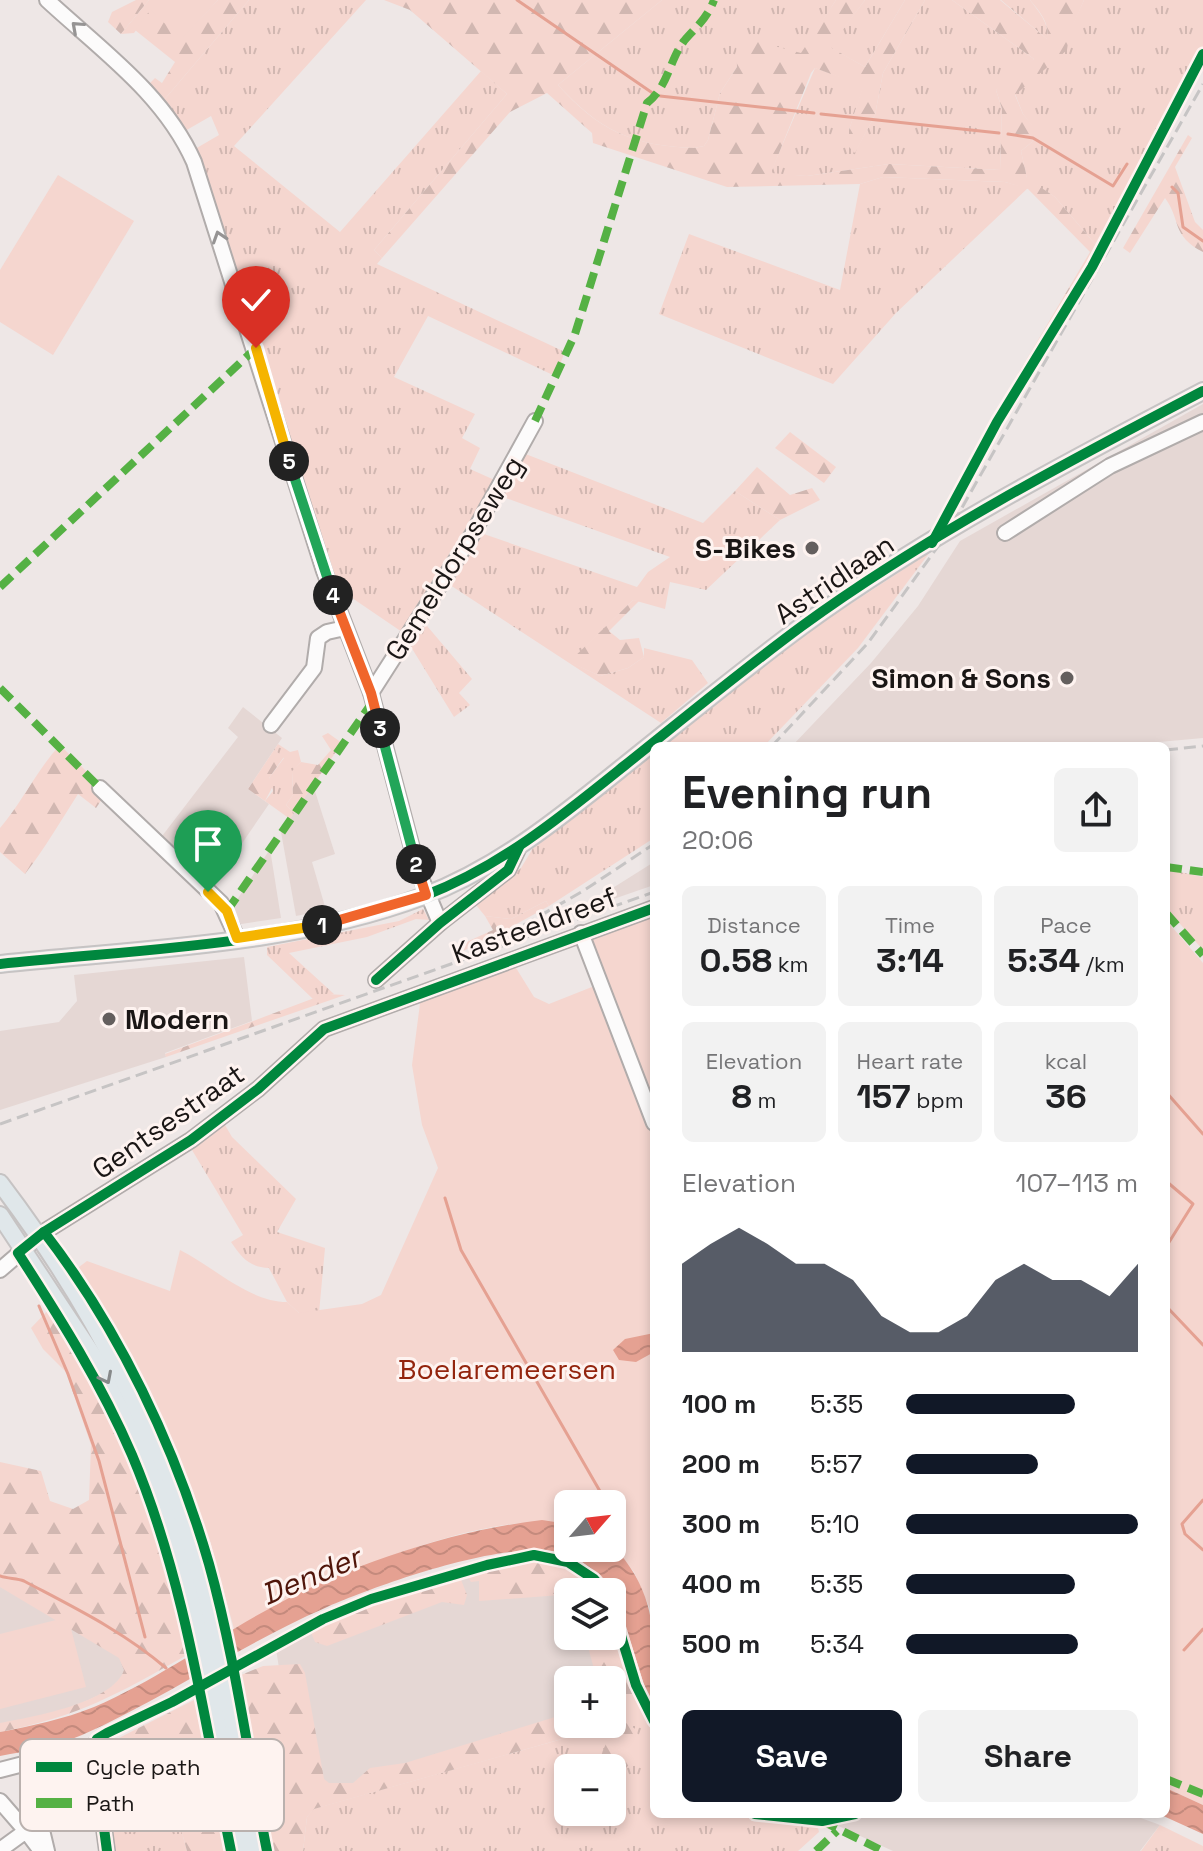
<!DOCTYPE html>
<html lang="en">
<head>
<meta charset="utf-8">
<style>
	body { margin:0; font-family:"Space Grotesk",sans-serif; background:#f2f2f2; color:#202124; height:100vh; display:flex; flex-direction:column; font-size:30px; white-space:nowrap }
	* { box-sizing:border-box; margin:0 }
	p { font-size:26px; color:#757577 }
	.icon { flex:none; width:44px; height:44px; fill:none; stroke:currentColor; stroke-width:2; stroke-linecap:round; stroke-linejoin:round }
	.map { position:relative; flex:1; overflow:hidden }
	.drawer { position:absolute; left:650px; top:742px; width:520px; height:1076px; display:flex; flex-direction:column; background:#fff; border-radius:12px; box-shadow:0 4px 12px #0003 }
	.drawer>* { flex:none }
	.needle { width:52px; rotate:62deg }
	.fabs { position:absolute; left:554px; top:1490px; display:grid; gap:16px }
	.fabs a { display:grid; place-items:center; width:72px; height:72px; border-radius:12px; background:#fff; box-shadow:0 4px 12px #0003; font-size:40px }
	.pin { position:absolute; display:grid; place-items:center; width:68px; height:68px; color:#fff; margin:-82px -34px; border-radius:50% 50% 50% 0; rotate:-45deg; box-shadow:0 0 8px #0007 }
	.pin .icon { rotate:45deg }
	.km { position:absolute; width:40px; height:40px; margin:-20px; border-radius:50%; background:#222; color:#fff; font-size:22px; line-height:40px; text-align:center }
	.round { display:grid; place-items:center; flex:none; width:84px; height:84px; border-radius:12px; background:#f2f2f2 }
	.head { display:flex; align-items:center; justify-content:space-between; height:136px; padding:0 32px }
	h1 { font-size:44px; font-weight:800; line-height:60px }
	.figures { display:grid; grid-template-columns:repeat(3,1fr); gap:12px; height:136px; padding:8px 32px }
	.figures div { display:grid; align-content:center; border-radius:12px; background:#f2f2f2; text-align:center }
	.figures b { font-size:34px; font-weight:800 }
	.figures small { font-size:22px; font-weight:400 }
	.figures p { font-size:22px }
	.chart { height:224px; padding:16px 32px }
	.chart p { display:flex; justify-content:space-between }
	.chart svg { width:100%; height:144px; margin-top:8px; fill:#111827; opacity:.7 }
	.action { display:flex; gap:16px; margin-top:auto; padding:16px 32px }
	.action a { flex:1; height:92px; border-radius:12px; background:#111827; color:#fff; font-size:32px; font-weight:800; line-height:92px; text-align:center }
	.action a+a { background:#f2f2f2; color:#202124 }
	ul { padding:0 32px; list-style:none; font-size:26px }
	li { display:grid; grid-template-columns:128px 96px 1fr; align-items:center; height:60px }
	li i { height:20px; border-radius:10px; background:#111827 }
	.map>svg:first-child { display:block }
	.built { fill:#e5d7d4 }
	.grass { fill:url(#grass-tufts); fill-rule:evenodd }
	.forest { fill:url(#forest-firs) }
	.park { fill:#f5d6cf }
	.water { fill:url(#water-waves) }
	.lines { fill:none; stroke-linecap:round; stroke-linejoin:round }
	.stream { stroke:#e5a192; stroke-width:3 }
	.minor-casing { stroke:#b1acab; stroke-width:18 }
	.major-casing { stroke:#c6c3c3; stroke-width:20 }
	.minor { stroke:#fcfbfb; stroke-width:14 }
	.major { stroke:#e0e7ea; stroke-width:16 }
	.rail { stroke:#c6c4c4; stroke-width:3; stroke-dasharray:12 6; stroke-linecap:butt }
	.quiet { stroke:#55b144; stroke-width:8; stroke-dasharray:16 8; stroke-linecap:butt }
	.cycleway-casing { stroke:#fef3f0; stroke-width:15 }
	.cycleway { stroke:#00873e; stroke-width:10 }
	.oneway { stroke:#969494 }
	.oneway2 { stroke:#87898a }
	.split-1-casing { stroke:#fff; stroke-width:16 }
	.split-2-casing { stroke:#fff; stroke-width:16 }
	.split-3-casing { stroke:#fff; stroke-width:16 }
	.split-4-casing { stroke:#fff; stroke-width:16 }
	.split-5-casing { stroke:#fff; stroke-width:16 }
	.split-6-casing { stroke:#fff; stroke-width:16 }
	.split-1 { stroke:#f5b400; stroke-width:10 }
	.split-2 { stroke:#f0652b; stroke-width:10 }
	.split-3 { stroke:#22a559; stroke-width:10 }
	.split-4 { stroke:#f0652b; stroke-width:10 }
	.split-5 { stroke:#22a559; stroke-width:10 }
	.split-6 { stroke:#f5b400; stroke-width:10 }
	.poi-dot { fill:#645f5e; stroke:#fef3f0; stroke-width:3 }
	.labels { text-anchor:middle; stroke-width:6; stroke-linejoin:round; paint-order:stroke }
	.poi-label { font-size:28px; font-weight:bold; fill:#1a1615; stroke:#fef3f0; text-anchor:end }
	.street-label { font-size:28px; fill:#1a1615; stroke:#fef3f0 }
	.park-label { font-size:28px; fill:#93240d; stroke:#fef3f0 }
	.water-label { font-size:30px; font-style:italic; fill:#50150a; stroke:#fef3f0 }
	.key { fill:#fef3f0; stroke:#bab1ae; stroke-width:2 }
	.key-label { font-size:22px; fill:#1a1615 }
</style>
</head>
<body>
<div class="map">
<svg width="1203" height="1851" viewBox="0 0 1203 1851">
	<defs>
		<pattern id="grass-tufts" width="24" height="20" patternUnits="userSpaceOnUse" patternTransform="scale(2)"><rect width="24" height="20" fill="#f5d6cf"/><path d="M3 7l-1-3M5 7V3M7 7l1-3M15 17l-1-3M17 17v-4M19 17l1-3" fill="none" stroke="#d1b7b1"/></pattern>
		<pattern id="forest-firs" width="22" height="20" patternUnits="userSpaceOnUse" patternTransform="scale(2)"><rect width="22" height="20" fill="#f5d6cf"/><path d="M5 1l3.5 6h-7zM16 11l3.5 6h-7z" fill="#d1b7b1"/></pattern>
		<pattern id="water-waves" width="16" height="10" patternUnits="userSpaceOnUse" patternTransform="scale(2)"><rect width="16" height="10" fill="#e5a192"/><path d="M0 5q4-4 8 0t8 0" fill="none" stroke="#c48a7d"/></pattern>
	</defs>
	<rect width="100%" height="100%" fill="#eee7e6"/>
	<g class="built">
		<polygon points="1203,404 1203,738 1116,746 792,746 871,663 918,606 960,541"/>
		<polygon points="243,707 282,738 248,789 269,804 212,887 159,840 238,737 228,728"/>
		<polygon points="313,785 335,854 312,862 326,910 296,916 281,832"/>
		<polygon points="270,849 281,918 235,925 233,906"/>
		<polygon points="654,862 654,885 573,913"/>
		<polygon points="244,957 252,1021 165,1053 166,1057 0,1110 0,1031 59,1022 77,1001 74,975"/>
		<polygon points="521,1561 545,1561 571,1569 597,1590 568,1592 568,1636 612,1636 612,1619 635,1694 612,1680 568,1680 568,1720 300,1799 276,1649 331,1618 372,1604"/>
		<polygon points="0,1578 154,1670 49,1718 0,1727"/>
		<polygon points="869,1814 1130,1814 1160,1825 1140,1851 893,1851 834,1824"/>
	</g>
	<g class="grass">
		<polygon points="249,0 366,0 234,146 340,232 481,71 507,94 374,250 382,258 377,264 565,352 555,376 428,316 394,377 475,414 462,438 480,448 470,469 499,482 405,634 333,585 259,339 195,149 219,135 211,116 185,131 164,100"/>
		<path d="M 662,0 L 836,0 L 802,53 L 737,67 L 720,93 L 708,140 L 704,146 L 694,148 C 632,146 599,130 558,85 Z"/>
		<polygon points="865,0 905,0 865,67 829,47"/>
		<polygon points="925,0 952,0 1034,59 996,90 1002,109 1000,170 889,164 807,176 770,174 815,68 864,85 849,130 855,152 875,115 883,73"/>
		<path d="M 1001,0 L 1030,0 C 1040,13 1049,23 1048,40 Z"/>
		<polygon points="1084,0 1203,0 1203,56 1199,54 1095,244 1055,197 1027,179 1021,151 1032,142 1036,131 1023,114 1015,94 1066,50 1068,35"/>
		<polygon points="883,177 1005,182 1028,188 896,313 833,384 659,314 689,234 840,290 860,184"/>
		<polygon points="523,453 703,523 735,491 780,520 706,590 670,582 665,609 633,600 570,662 600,676 628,668 644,657 644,648 692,660 708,683 661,723 447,583 478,532 637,587 648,572 670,557 500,496"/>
		<polygon points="930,552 858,648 764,746 663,746 800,637"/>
		<polygon points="422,620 472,679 459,693 470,705 454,717 408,642"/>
		<polygon points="278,744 290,752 298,750 301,762 292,772 293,795 286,805 294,813 290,819 265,801 273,791 269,778 284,758 274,750"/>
		<polygon points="654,753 654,838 549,906 546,901 511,919 485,916 476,905 521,868 533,848"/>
		<polygon points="1166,869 1203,877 1203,950 1166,908"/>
		<polygon points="423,909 429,920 416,919 367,937 289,953 334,994 313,999 267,955 267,947 399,921"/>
		<path d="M 225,1125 L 232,1137 L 296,1199 L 277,1232 L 325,1248 L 319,1313 L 299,1313 L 287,1302 L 269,1268 C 249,1267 242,1258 231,1242 L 243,1235 L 192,1150 Z"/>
		<path d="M 636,1694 L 654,1732 L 654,1814 L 743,1814 L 759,1819 L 817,1824 L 819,1832 L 798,1851 L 303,1851 L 307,1817 L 313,1809 L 608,1726 C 622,1719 636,1712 636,1694 ZM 568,1768 L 612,1768 L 612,1812 L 568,1812 Z"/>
		<polygon points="168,1801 174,1803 187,1851 113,1851 109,1812 132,1817 157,1802"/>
		<polygon points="1160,1825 1203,1846 1203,1851 1141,1851"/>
	</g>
	<g class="forest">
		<polygon points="136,0 149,0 121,34 108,22 112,12"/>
		<polygon points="218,0 249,0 164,100 148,85 155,78 162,83 175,62 135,30 150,9 182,38"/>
		<path d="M 384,0 L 662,0 L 558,85 C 598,130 633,146 694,148 L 704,146 L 708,140 L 720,93 L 737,67 L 736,36 L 801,53 L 836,0 L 865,0 L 830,47 L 865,67 L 905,0 L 925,0 L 883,73 L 875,115 L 855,153 L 849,147 L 849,130 L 863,86 L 815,68 L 811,73 L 771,173 L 807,176 L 889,164 L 1000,170 L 1002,109 L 996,90 L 1009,74 L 1034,59 L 952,0 L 1000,0 L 1047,39 C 1050,23 1040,12 1030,0 L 1084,0 L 1069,35 L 1067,50 L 1015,95 L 1023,114 L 1037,131 L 1032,142 L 1021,151 L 1027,178 L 1055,197 L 1095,244 L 1199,53 L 1203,56 L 1203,69 L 1018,394 L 1009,389 L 1090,252 L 1028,189 L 1005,182 L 883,177 L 860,184 L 727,187 L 593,143 L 592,133 L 547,93 L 510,112 L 382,258 L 374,250 L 507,94 L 410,10 Z"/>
		<path d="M 1188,135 L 1192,138 L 1175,167 L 1195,222 L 1203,230 L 1203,252 C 1171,236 1181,219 1165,198 L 1130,253 L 1123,248 Z"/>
		<polygon points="790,432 836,467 824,483 775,448"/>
		<polygon points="757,467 790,495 812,488 820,500 780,520 735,491"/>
		<polygon points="633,600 639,601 609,631 620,640 639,638 644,657 628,668 600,676 569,662"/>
		<polygon points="328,733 342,743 294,813 286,805 293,795 292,771 301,762 318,765 331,750 322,736"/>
		<path d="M 60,745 L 107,792 L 96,808 L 78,794 C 60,822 45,848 25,874 L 0,852 L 0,828 C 23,801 36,771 60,745 Z"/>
		<polygon points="274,750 284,757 269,778 274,784 265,801 248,789"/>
		<polygon points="546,901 549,906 482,943 453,955 451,949 493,930 485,916 511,919"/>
		<polygon points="325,994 345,995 166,1057 165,1054"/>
		<path d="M 51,1307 C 95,1380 138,1457 162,1541 C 172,1578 179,1617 187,1655 C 118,1694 80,1716 0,1732 L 0,1723 C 32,1717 113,1703 124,1670 L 119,1658 L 0,1587 L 0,1462 L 41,1471 L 50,1501 L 73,1509 L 89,1500 L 91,1445 L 66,1372 L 43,1349 L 31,1328 Z"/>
		<path d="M 521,1561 C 552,1561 578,1567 598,1592 L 568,1592 L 568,1598 L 561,1595 L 479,1601 L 479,1581 L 471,1582 L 467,1575 Z"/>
		<polygon points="460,1577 467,1595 464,1605 442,1602 327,1646 315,1642 310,1630 372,1604"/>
		<path d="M 612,1619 C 618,1636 641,1693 634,1708 C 629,1718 617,1722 608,1726 L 314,1809 L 307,1817 L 303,1851 L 270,1851 L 241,1675 L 263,1666 L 300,1664 L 305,1673 L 324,1779 L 329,1783 L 353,1783 L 370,1768 L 405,1763 L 568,1713 L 568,1724 L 612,1724 L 612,1680 L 597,1680 L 585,1636 L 612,1636 Z"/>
		<path d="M 196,1699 L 227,1837 L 229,1851 L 187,1851 L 174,1803 C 158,1797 144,1807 132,1817 L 109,1812 L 101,1747 Z"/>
		<path d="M 626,1723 L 637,1730 C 640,1751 633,1768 612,1777 L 612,1768 L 600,1768 C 600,1748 610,1735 626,1723 Z"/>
	</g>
	<g class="park">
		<polygon points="149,0 218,0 182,39 150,10 134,33 121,34"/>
		<polygon points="58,175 134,221 53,355 0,322 0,270"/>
		<path d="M 654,914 L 654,1618 L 634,1572 L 612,1545 L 612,1504 L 568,1504 L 568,1524 C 478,1509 313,1584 234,1629 L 210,1541 L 163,1428 L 75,1270 L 87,1261 L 170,1291 L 180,1250 C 214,1267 249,1302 287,1302 L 299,1313 L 362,1304 L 381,1295 L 438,1168 L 422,1125 L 412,1065 L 421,996 L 513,963 L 534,997 L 549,1004 L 607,981 L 591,936 Z"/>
		<polygon points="1166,920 1203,963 1203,1805 1166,1788"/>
		<polygon points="68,1617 86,1687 0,1709 0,1634"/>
	</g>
	<g class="water">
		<polygon points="654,1333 654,1352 636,1362 619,1360 613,1350 625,1339"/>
		<path d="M 542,1520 L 568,1524 L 568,1548 L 612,1545 C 661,1596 654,1644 654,1710 C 631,1658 627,1596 581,1561 C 535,1526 375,1586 325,1608 C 242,1644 166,1698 82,1735 C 57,1746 27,1751 0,1756 L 0,1732 C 32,1726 64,1719 94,1707 C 157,1680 215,1637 276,1605 C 354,1563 455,1530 542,1520 Z"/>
		<polygon points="1166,1788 1203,1805 1203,1834 1159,1814 1166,1814"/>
	</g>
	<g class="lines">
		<g class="stream">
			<polyline points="517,0 654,94"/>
			<polyline points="660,96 814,113"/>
			<polyline points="821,114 999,133"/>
			<polyline points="1008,134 1033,138 1113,186 1127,164"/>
			<polyline points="1172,187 1178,193 1183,227 1203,241"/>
			<polyline points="1166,1092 1203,1134"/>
			<polyline points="1166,1181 1193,1204 1166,1247"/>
			<polyline points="445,1198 461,1250 601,1493 601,1502"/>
			<polyline points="39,1306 68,1374 99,1461 145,1637"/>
			<polyline points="1166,1306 1203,1345"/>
			<polyline points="1203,1500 1182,1524 1185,1534 1203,1550"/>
			<path d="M 0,1576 C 8,1579 17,1578 24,1581 C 73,1607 123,1631 166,1668"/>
			<polyline points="1184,1650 1203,1629"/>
		</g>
		<g class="minor-casing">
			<g id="minor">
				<path d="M 47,0 C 101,50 164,94 194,162 L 324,571 L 371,693 L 418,871 L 440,923"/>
				<polyline points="1005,533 1110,466 1203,422"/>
				<polyline points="371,693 472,535 535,421"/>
				<polyline points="271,725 314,668 318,638 327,632 345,628"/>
				<polyline points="100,788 221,903 237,938"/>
				<polyline points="581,933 654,1123"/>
				<polyline points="376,980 440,923 508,870 519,847"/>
				<polyline points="0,1270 44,1232 191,1140 258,1089 324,1029 654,908"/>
				<polyline points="0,1770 93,1746 107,1851"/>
				<polyline points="0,1801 26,1831 42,1830 47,1851"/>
				<polyline points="0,1850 26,1831 41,1851"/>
			</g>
		</g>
		<g class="major-casing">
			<g id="major">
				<path d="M 0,964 C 140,949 291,946 424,896 C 500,867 562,816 624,766 C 683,719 741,671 802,626 C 924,537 1069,461 1203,391"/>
				<path d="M 0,1183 C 98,1312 164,1444 205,1601 C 227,1683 236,1768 257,1851"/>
				<polyline points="0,1215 98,1363 157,1487 193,1607 243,1851"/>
			</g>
		</g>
		<use href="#minor" class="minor"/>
		<use href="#major" class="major"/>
		<g class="rail">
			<polyline points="772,746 868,643 947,534 1203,84"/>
			<polyline points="1166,750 1203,746"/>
			<polyline points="508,934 583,891 654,844"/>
			<polyline points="0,1124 654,892"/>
		</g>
		<g class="quiet">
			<path d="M 535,421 L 575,334 L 647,103 C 668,87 669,61 684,41 C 695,28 707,19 714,0"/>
			<polyline points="0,587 256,348"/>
			<polyline points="0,688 100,788"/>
			<polyline points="1166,867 1203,872"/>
			<polyline points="227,911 373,701"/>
			<polyline points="1166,913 1203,955"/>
			<polyline points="1166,1779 1203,1794"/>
			<polyline points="822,1821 883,1851"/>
			<polyline points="816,1851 837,1831"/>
		</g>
		<g class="cycleway-casing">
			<g id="cycleway">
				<polyline points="932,543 997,422 1092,267 1203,54"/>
				<path d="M 0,964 C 140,949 291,946 424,896 C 500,867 562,816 624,766 C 683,719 741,671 802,626 C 924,537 1069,461 1203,391"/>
				<polyline points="376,980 440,923 508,870 519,847"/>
				<path d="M 44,1232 C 119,1329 175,1446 209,1564 C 235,1657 248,1756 267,1851"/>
				<polyline points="612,1606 636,1685 654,1721"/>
				<polyline points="93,1746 97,1739 107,1733 172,1702 323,1619 371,1599 487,1565 534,1555 568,1562 594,1579 605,1592"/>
				<polyline points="93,1746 107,1851"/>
				<polyline points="755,1814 822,1821 855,1814"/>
				<path d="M 231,1851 C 204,1719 185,1580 132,1455 C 101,1383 60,1318 18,1253 L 44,1232 L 191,1140 L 258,1089 L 324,1029 L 654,908"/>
			</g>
		</g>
		<use href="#cycleway" class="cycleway"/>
	</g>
	<defs><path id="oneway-chevron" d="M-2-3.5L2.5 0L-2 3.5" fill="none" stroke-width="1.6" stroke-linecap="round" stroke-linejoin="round" transform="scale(2)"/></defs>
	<g class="oneway">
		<use href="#oneway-chevron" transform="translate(77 27) rotate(-138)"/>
		<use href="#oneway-chevron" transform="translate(219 237) rotate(-108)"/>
	</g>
	<use class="oneway2" href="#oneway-chevron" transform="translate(106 1378) rotate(63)"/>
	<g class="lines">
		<g class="split-1-casing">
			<polyline id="split-1" points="208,892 227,911 237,938 322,925"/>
		</g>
		<g class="split-2-casing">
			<polyline id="split-2" points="322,925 426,895 416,864"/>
		</g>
		<g class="split-3-casing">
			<polyline id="split-3" points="380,728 416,864"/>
		</g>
		<g class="split-4-casing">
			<polyline id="split-4" points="333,595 371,693 380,728"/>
		</g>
		<g class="split-5-casing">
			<polyline id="split-5" points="289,461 333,595"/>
		</g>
		<g class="split-6-casing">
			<polyline id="split-6" points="256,348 289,461"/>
		</g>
		<use href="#split-1" class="split-1"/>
		<use href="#split-2" class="split-2"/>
		<use href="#split-3" class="split-3"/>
		<use href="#split-4" class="split-4"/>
		<use href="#split-5" class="split-5"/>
		<use href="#split-6" class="split-6"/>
	</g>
	<g class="poi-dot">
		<circle cx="812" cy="548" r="8"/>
		<circle cx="1067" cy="678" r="8"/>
		<circle cx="109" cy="1019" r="8"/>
	</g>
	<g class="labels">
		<g class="poi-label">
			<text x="796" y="558">S-Bikes</text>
			<text x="1051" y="688">Simon &amp; Sons</text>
			<text x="125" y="1029" text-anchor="start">Modern</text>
		</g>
		<g class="street-label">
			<text transform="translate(454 558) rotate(-58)" y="10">Gemeldorpseweg</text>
			<text transform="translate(834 579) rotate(-34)" y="10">Astridlaan</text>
			<text transform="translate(534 925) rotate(-20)" y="10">Kasteeldreef</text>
			<text transform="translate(168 1121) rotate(-35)" y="10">Gentsestraat</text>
		</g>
		<g class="park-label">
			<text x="507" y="1379">Boelaremeersen</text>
		</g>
		<g class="water-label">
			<text transform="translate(311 1576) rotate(-23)" y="10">Dender</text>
		</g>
	</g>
	<rect x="20" y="1739" width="264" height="92" rx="12" class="key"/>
	<rect x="36" y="1762" width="36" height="10" fill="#00873e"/>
	<rect x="36" y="1798" width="36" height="10" fill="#55b144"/>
	<g class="key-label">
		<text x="86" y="1775">Cycle path</text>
		<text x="86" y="1811">Path</text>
	</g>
</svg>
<div class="fabs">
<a><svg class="needle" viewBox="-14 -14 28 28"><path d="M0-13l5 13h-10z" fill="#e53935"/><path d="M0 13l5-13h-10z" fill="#757577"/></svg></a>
<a><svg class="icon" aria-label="layers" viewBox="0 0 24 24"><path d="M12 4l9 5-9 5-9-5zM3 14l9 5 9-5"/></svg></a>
<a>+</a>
<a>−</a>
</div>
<div class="pin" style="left:208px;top:892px;background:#1e9e55"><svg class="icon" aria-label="arrive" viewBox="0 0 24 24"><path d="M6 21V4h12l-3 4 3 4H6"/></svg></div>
<div class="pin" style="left:256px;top:348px;background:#d93025"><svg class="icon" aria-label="check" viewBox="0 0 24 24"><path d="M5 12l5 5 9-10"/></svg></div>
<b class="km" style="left:322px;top:925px">1</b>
<b class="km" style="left:416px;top:864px">2</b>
<b class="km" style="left:380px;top:728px">3</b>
<b class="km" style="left:333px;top:595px">4</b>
<b class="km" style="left:289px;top:461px">5</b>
<section class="drawer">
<div class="head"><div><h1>Evening run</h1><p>20:06</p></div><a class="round"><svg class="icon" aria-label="share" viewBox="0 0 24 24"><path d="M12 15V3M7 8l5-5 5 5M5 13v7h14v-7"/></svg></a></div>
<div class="figures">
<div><p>Distance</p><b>0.58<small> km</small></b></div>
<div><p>Time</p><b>3:14</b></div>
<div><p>Pace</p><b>5:34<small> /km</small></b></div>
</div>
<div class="figures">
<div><p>Elevation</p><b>8<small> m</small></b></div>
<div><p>Heart rate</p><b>157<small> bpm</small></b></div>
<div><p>kcal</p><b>36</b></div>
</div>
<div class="chart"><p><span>Elevation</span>107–113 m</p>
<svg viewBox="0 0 160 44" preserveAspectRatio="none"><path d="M0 44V17L10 11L20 6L30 11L40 17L50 17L60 22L70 33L80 38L90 38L100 33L110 22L120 17L130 22L140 22L150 27L160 17V44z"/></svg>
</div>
<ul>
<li><b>100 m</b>5:35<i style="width:73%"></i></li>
<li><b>200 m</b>5:57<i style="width:57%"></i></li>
<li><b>300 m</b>5:10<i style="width:100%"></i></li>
<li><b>400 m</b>5:35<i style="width:73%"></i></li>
<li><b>500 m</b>5:34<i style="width:74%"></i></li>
</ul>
<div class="action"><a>Save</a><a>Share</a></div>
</section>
</div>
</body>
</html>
